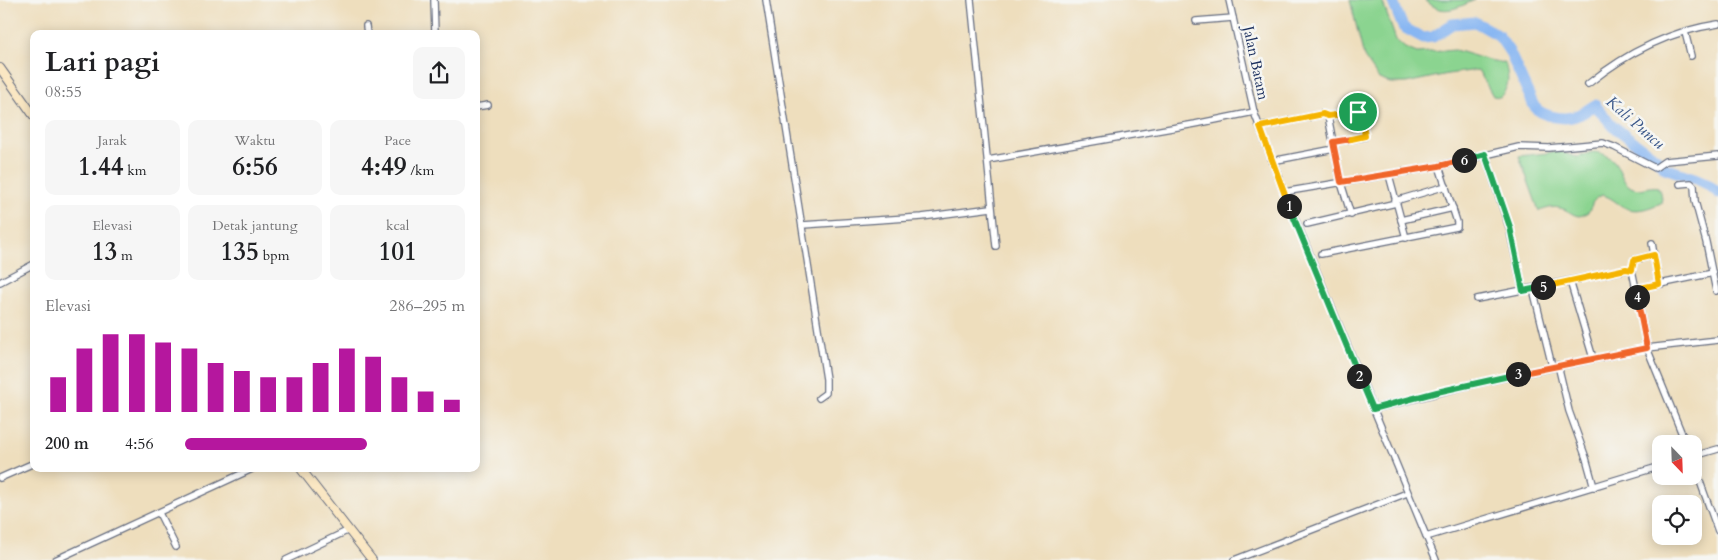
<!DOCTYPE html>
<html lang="id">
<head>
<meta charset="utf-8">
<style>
	body { margin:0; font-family:Cardo,serif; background:#f6f6f6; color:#202124; height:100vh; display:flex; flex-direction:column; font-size:19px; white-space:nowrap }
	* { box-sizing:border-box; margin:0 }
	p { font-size:16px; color:#757577 }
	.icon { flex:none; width:28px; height:28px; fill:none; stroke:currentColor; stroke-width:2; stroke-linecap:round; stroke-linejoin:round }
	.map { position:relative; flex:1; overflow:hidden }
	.sheet { position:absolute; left:30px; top:30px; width:450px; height:442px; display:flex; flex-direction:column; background:#fff; border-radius:10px; box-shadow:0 2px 12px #0003 }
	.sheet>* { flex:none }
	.needle { width:32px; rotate:157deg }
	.controls { position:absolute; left:1652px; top:435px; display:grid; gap:10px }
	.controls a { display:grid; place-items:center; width:50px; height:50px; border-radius:10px; background:#fff; box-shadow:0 2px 12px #0003; font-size:25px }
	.pin { position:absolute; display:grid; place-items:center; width:42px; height:42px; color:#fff; margin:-21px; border:2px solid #fff; border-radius:50%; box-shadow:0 1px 5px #0007 }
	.km { position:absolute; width:25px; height:25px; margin:-12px; border-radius:50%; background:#222; color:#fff; font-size:14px; line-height:25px; text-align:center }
	.round { display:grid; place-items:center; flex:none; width:52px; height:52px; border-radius:10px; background:#f6f6f6 }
	.summary { display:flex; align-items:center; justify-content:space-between; height:85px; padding:0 15px }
	h1 { font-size:28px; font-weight:700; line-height:38px }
	.metrics { display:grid; grid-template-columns:repeat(3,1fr); gap:8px; height:85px; padding:5px 15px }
	.metrics div { display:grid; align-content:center; border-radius:10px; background:#f6f6f6; text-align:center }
	.metrics b { font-size:25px; font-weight:700 }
	.metrics small { font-size:14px; font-weight:400 }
	.metrics p { font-size:14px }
	.chart { height:140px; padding:10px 15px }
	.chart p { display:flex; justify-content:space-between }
	.chart svg { width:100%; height:90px; margin-top:5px; stroke:#b5179e; stroke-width:6 }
	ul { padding:0 15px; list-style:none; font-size:16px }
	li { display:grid; grid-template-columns:80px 60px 1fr; align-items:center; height:38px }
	li i { height:12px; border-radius:6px; background:#b5179e }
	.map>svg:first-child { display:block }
	.green { fill:#8bd490; stroke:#538277 }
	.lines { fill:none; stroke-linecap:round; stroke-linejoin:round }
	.river { stroke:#87b6f2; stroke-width:11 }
	.street-casing { stroke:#656c7f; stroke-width:8 }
	.secondary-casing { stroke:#656c7f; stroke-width:10 }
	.street { stroke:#fff; stroke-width:5.5 }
	.secondary { stroke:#fae7c3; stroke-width:8 }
	.split-1-casing { stroke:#fff; stroke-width:10 }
	.split-2-casing { stroke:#fff; stroke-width:10 }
	.split-3-casing { stroke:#fff; stroke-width:10 }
	.split-4-casing { stroke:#fff; stroke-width:10 }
	.split-5-casing { stroke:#fff; stroke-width:10 }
	.split-6-casing { stroke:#fff; stroke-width:10 }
	.split-7-casing { stroke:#fff; stroke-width:10 }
	.split-8-casing { stroke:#fff; stroke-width:10 }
	.split-1 { stroke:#f5b400; stroke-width:6 }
	.split-2 { stroke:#22a559; stroke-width:6 }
	.split-3 { stroke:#22a559; stroke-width:6 }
	.split-4 { stroke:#f0652b; stroke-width:6 }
	.split-5 { stroke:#f5b400; stroke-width:6 }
	.split-6 { stroke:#22a559; stroke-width:6 }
	.split-7 { stroke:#f0652b; stroke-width:6 }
	.split-8 { stroke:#f5b400; stroke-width:6 }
	.labels { text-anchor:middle; stroke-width:5; stroke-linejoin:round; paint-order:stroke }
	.street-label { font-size:15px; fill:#1b2f5e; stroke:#f6f6f2 }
	.water-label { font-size:16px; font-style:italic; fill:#3b588a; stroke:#f6f6f2 }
</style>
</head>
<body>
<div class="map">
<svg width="1718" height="560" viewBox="0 0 1718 560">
	<rect width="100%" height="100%" fill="#f6f6f2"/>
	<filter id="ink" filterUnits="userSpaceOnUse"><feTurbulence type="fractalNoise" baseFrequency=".02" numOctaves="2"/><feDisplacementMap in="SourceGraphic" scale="10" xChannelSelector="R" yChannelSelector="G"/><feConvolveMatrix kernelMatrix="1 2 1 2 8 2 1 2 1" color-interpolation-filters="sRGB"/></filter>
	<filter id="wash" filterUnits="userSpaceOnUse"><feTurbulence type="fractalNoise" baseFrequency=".0096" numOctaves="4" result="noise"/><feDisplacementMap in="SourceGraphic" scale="20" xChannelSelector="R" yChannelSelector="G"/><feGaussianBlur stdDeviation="1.12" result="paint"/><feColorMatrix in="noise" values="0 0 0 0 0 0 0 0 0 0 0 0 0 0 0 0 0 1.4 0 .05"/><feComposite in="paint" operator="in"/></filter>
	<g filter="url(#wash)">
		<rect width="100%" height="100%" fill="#eedebd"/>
		<g class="green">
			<path d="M 1350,0 L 1382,0 L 1396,40 L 1405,48 L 1417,53 L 1455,50 L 1488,60 L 1505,63 C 1509,78 1510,86 1500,97 L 1493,96 L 1478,70 L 1448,74 L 1406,83 L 1390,83 L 1379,79 L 1364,57 Z"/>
			<path d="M 1425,0 L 1475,0 C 1456,8 1443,17 1425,0 Z"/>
			<path d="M 1555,151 C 1564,151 1571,157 1578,157 C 1582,156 1585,154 1589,153 C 1597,150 1608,155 1614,161 C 1621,170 1621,181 1631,187 C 1640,192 1649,185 1658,187 L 1662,198 L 1661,203 C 1651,207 1638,213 1626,208 C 1618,205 1612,197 1602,195 C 1596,199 1591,201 1591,209 C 1576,224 1573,210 1559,208 C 1553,206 1546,209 1539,211 L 1519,156 L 1547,153 Z"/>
		</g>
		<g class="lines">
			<path class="river" d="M 1392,0 L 1403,27 L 1423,38 L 1433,37 L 1452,24 L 1475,22 L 1498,35 L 1509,51 L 1534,106 C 1542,117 1566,121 1578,115 C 1585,113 1589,108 1595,105 L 1613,126 L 1656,158 L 1665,168 L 1697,179 L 1709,185 L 1718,193"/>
		</g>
	</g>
	<g filter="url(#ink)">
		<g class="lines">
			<g class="street-casing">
				<g id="street">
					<polyline points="434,0 435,34"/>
					<polyline points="766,0 826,379 826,393 819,398"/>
					<polyline points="971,0 996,246"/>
					<polyline points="1229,0 1254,112 1284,192 1436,560"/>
					<polyline points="1196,21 1233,18"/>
					<polyline points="366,26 367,34"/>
					<polyline points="1685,32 1691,56"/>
					<path d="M 1588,84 C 1625,54 1670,31 1718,24"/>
					<polyline points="476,107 488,105"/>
					<polyline points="1328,116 1341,183 1351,215"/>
					<polyline points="1260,127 1323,114 1328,116 1359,112 1364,137 1333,142"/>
					<polyline points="1485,154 1509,227 1523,291"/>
					<polyline points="988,160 1195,124 1254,112"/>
					<polyline points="1272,161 1334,149"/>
					<polyline points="1389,175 1406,238"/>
					<polyline points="1680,184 1691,183 1694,186 1695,201 1706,242 1716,291"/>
					<polyline points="1284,192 1439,166 1519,147 1549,148 1603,143 1614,147 1655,168 1665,161 1718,156"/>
					<polyline points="1395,201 1446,186"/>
					<polyline points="1401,220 1453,208"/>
					<polyline points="1307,224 1396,203"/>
					<polyline points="802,225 922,217 991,208"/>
					<polyline points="1652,243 1659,284"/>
					<polyline points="1321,254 1457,227 1457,222 1439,166"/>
					<polyline points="1632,270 1634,260 1654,255"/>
					<polyline points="1570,281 1593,358"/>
					<polyline points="0,282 34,264"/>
					<polyline points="1533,289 1552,366"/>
					<polyline points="1636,289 1647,348 1718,340"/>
					<polyline points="1477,299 1629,269 1632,270 1636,289 1713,273"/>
					<polyline points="1558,365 1569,411 1586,458 1594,487"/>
					<polyline points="1373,409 1473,384 1647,348 1686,444"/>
					<polyline points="1694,456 1718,449"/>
					<polyline points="1694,465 1718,531"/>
					<polyline points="0,478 34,463"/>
					<polyline points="159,513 176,547"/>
					<polyline points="1426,537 1661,466"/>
					<polyline points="55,560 252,469"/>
					<polyline points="286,560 349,530"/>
					<polyline points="1234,560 1407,493"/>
				</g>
			</g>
			<g class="secondary-casing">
				<g id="secondary">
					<polyline points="0,68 34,116"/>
					<polyline points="301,469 372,560"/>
				</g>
			</g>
			<use href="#street" class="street"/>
			<use href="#secondary" class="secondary"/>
		</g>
	</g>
	<g class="lines" filter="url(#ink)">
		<g class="split-1-casing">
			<polyline id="split-1" points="1289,206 1260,127 1323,114 1328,116 1358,112"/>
		</g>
		<g class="split-2-casing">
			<polyline id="split-2" points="1289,206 1359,376"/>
		</g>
		<g class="split-3-casing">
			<polyline id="split-3" points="1359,376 1373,409 1437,392 1518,374"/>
		</g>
		<g class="split-4-casing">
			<polyline id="split-4" points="1518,374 1647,348 1637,297"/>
		</g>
		<g class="split-5-casing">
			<polyline id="split-5" points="1543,287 1626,269 1632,270 1634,260 1654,255 1659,284 1636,289 1637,297"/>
		</g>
		<g class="split-6-casing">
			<polyline id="split-6" points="1464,160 1485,154 1510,227 1523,291 1543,287"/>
		</g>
		<g class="split-7-casing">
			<polyline id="split-7" points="1351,139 1333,142 1341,182 1439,166 1464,160"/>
		</g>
		<g class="split-8-casing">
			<polyline id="split-8" points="1351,139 1365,136 1361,114 1358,112"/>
		</g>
		<use href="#split-1" class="split-1"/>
		<use href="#split-2" class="split-2"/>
		<use href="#split-3" class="split-3"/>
		<use href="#split-4" class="split-4"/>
		<use href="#split-5" class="split-5"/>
		<use href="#split-6" class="split-6"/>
		<use href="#split-7" class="split-7"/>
		<use href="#split-8" class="split-8"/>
	</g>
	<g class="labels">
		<g class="street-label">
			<text transform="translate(1256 63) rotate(78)" y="5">Jalan Batam</text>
		</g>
		<g class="water-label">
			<text transform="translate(1636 122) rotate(41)" y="6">Kali Puncu</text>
		</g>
	</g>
</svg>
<div class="controls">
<a><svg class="needle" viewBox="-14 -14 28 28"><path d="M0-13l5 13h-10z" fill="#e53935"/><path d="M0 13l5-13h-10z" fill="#757577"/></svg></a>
<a><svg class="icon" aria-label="locate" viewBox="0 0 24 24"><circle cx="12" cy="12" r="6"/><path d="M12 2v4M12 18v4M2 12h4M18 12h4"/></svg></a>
</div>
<div class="pin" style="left:1358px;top:112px;background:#1e9e55"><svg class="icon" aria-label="arrive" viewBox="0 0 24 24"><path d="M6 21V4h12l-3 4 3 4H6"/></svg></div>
<b class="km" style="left:1289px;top:206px">1</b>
<b class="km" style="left:1359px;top:376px">2</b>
<b class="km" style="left:1518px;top:374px">3</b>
<b class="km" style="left:1637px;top:297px">4</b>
<b class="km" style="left:1543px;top:287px">5</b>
<b class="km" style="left:1464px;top:160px">6</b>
<section class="sheet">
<div class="summary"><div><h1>Lari pagi</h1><p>08:55</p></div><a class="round"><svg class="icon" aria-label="share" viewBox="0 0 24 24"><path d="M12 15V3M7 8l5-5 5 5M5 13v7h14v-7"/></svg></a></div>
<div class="metrics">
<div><p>Jarak</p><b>1.44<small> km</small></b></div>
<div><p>Waktu</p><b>6:56</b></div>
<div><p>Pace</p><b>4:49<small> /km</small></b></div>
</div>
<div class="metrics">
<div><p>Elevasi</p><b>13<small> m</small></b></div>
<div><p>Detak jantung</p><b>135<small> bpm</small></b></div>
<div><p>kcal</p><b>101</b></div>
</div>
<div class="chart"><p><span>Elevasi</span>286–295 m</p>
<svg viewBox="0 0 160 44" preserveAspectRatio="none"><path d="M5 44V27M15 44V13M25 44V6M35 44V6M45 44V10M55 44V13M65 44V20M75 44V24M85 44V27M95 44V27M105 44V20M115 44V13M125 44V17M135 44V27M145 44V34M155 44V38"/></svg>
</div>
<ul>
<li><b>200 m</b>4:56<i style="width:65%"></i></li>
</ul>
</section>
</div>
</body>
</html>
